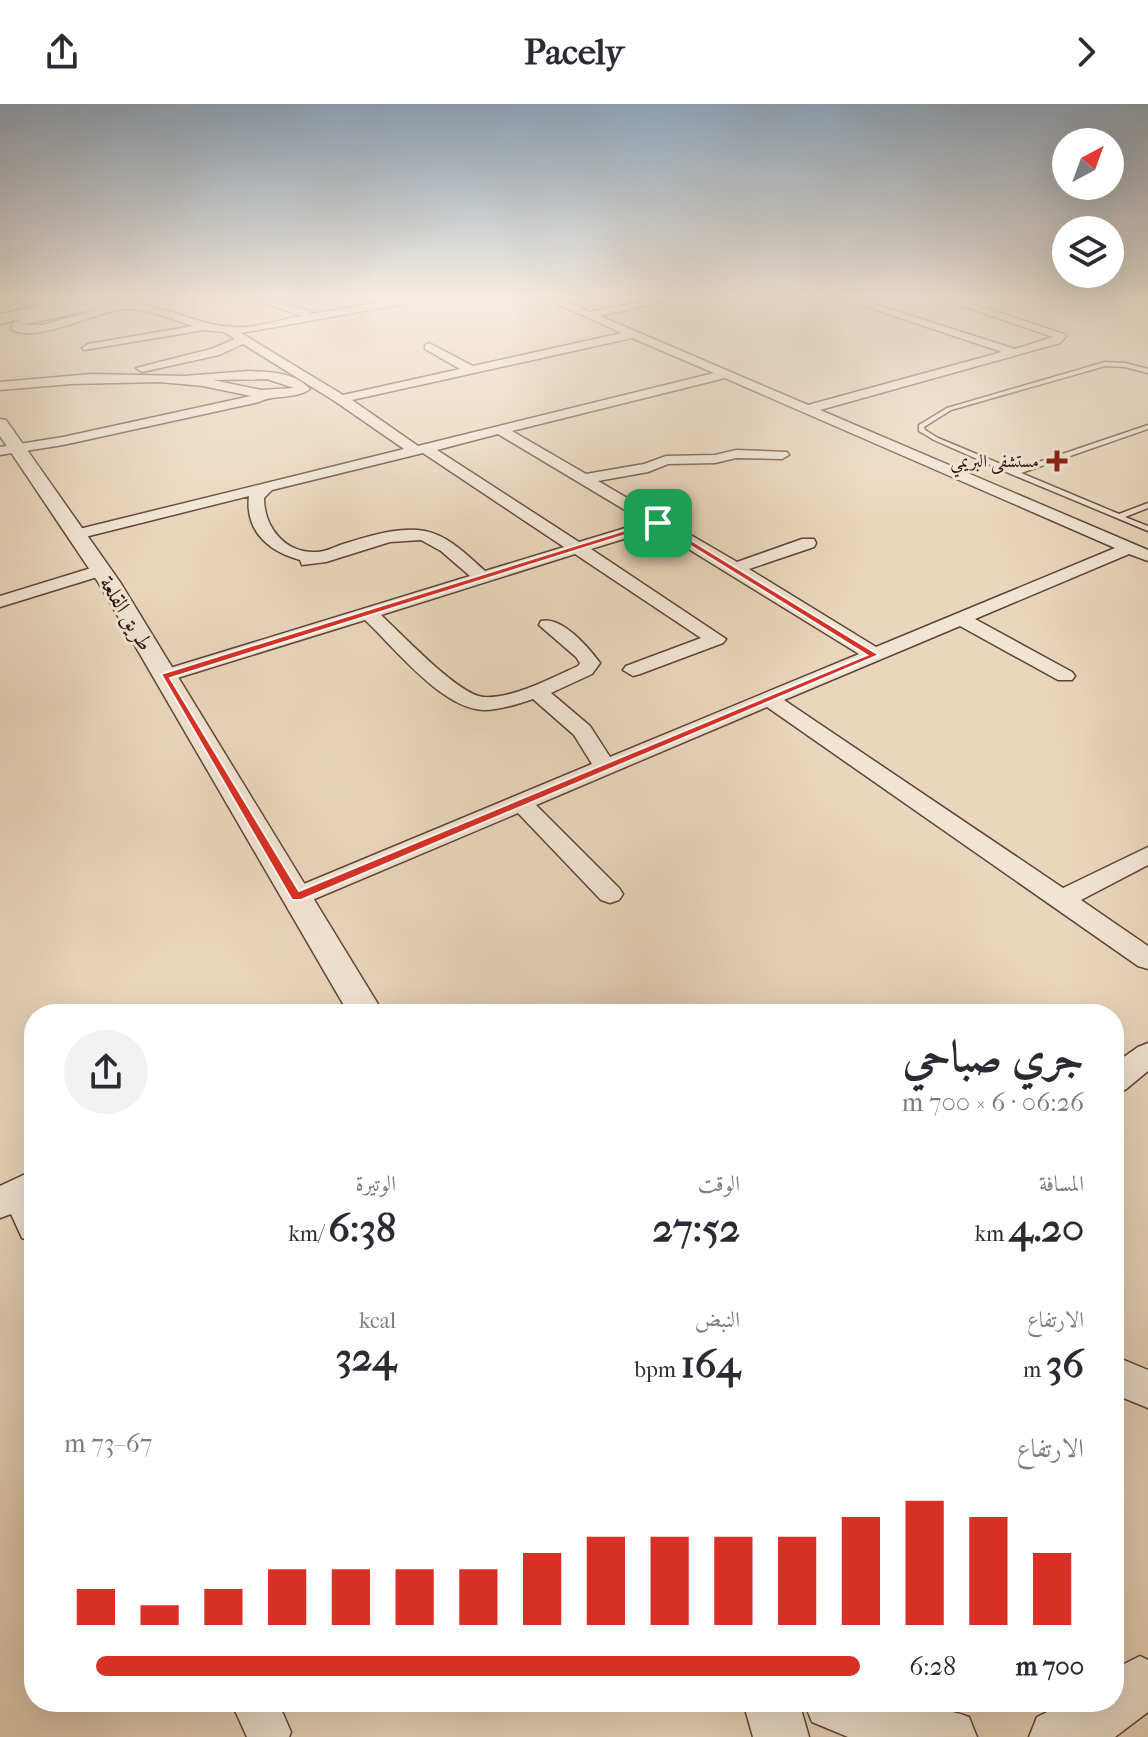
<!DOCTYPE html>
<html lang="ar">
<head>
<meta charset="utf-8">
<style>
	body { margin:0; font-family:"IM FELL French Canon",Amiri,serif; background:#f2f2f3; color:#2b2b33; direction:rtl; height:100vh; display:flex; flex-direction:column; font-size:30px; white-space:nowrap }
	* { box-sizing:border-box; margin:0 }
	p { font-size:26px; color:#7c7c81 }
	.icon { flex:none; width:44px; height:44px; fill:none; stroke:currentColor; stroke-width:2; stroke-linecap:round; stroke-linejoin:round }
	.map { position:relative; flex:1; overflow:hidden; direction:ltr }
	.sheet { position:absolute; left:24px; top:900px; width:1100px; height:708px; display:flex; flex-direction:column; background:#fff; border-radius:32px; box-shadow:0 8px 32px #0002; direction:rtl }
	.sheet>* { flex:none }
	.needle { width:52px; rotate:41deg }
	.controls { position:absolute; left:1052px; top:24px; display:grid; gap:16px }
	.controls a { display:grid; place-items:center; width:72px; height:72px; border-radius:50%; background:#fff; box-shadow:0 8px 32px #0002; font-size:40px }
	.pin { position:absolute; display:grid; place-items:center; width:68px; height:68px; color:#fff; margin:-34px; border-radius:16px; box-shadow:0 4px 12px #0006 }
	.round { display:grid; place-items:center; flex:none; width:84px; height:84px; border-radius:42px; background:#f2f2f3 }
	.overview { display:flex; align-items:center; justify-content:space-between; height:136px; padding:0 40px }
	h1 { font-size:44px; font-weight:700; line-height:60px }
	.stats { display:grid; grid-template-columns:repeat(3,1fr); gap:12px; height:136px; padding:8px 40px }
	.stats div { display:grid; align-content:center }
	.stats b { font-size:40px; font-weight:700 }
	.stats small { font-size:22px; font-weight:400 }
	.stats p { font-size:22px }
	.chart { height:224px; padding:16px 40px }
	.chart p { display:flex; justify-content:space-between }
	.chart svg { width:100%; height:144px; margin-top:8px; stroke:#d93025; stroke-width:6 }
	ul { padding:0 40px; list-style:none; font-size:26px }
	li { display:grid; grid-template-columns:128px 96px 1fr; align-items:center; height:60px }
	li i { height:20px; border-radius:10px; background:#d93025 }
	header { display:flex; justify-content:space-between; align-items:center; height:104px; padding:0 40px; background:#fff; font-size:36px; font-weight:700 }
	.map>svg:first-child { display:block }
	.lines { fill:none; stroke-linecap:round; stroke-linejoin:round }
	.service-casing { stroke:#5d4536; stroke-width:3 }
	.minor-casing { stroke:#5d4536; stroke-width:3 }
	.tertiary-casing { stroke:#5d4536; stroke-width:3 }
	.secondary-casing { stroke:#2e150a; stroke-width:3 }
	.service { fill:#f1e4d3; fill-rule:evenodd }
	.minor { fill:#f1e4d3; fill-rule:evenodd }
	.tertiary { fill:#f1e4d3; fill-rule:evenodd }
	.secondary { fill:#f1e4d3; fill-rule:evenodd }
	.route { fill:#d93025; stroke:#fff; stroke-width:2; fill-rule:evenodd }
	.poi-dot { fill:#8f2418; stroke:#f1e4d3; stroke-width:3 }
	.labels { text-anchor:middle; stroke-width:6; stroke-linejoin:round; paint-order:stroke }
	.far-poi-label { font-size:18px; fill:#2e150a; stroke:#f1e4d3; text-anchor:end }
	.street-label { font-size:22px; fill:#2e150a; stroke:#f1e4d3 }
</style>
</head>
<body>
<header><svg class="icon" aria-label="forward" viewBox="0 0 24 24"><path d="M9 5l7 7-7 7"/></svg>Pacely<svg class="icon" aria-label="share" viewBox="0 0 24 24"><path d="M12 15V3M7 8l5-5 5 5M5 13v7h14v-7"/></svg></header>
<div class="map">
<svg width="1148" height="1633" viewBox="0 0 1148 1633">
	<rect width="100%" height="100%" fill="#ead6bc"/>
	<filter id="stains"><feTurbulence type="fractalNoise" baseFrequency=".0025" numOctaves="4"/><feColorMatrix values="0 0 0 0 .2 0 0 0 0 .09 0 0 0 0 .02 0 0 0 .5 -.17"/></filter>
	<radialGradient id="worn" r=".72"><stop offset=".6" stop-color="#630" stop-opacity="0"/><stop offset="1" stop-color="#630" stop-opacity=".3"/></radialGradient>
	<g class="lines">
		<g class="service-casing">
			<polygon id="service" points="1105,258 1125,259 1148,265 1148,269 1125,263 1105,262 951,306 924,323 925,326 938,334 1015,366 1148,321 1148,325 1021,369 1119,410 1148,399 1148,404 1125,413 1148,422 1148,427 1011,370 934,336 919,327 919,321 947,304"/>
		</g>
		<g class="minor-casing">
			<g id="minor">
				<path d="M 5,193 L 59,193 L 64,196 C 49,205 20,202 5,193 Z"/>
				<path d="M 123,193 L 137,193 L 130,199 C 166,202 199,222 234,223 C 255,225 281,215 302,212 L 247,193 L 262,193 L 309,207 L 310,210 L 413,193 L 403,200 L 241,229 L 343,291 L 460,265 L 425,245 L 425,241 L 429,239 L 473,262 L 622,229 L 542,193 L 555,193 L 590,208 L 664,193 L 683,193 L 600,212 L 808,301 L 1002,248 L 837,193 L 852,193 L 1015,245 L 1053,233 L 937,193 L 952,193 L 1064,230 L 1066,232 L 1060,239 L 820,306 L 1148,446 L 1148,457 L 1129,450 L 975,515 L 1072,568 L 1075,572 L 1072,576 L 1058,576 L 960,522 L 784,596 L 1063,784 L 1148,743 L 1148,761 L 1081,796 L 1148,842 L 1148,865 L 1138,862 L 767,603 L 536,701 L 619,784 L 623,790 L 619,796 L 610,799 L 601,796 L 518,709 L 305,799 L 296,802 L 287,799 L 283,793 L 287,787 L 592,660 L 574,631 L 533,595 C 518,600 500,606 484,606 C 442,605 394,543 365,516 L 171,576 L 157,576 L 154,572 L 157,568 L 470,472 L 441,447 L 421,436 L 390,438 L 326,458 L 302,461 L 300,456 C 268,447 245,427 249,392 L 77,435 L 71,433 L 69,430 L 71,427 L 404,345 L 336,298 L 243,240 L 219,251 L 142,268 L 136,264 L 211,245 L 235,235 L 224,228 L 204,226 L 84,246 L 82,244 L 88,240 L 193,222 C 172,215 149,205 126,205 C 97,206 36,241 11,225 L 13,219 L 23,214 ZM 110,202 L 42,221 L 25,221 L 30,219 ZM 632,234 L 714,269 L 418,342 L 352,296 ZM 725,274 L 1115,444 L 876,543 L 749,465 L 814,443 L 816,439 L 814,435 L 802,435 L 737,458 L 598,377 L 648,368 L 668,360 L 715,359 L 736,354 L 782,355 L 789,351 L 787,348 L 736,346 L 715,351 L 666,352 L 644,360 L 586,370 L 512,327 ZM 498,330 L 645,418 L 579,438 L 437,346 ZM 423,349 L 564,443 L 485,467 C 467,451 449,432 425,427 C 398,422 366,433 340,441 C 333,444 324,448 317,448 C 285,450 264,423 264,394 L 272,386 ZM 656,425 L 859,550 L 610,653 L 590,622 L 551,589 L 592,570 L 600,559 C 589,544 562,512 541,517 L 539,521 L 576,553 L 580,559 L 578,562 C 552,574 512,595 484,593 C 459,592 401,529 381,511 L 575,450 L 701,534 L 626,562 L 623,566 L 633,572 L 640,570 L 723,539 L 726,535 L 591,445 Z"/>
				<path d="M 249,267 C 271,268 294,268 310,285 C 295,296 274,290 259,298 L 63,341 L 0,351 L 0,343 L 63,333 L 251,292 L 203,282 L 160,278 L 71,280 L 0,286 L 0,278 L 92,270 L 184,272 ZM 267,275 L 294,284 L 261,286 L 213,276 Z"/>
				<polygon points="101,461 110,466 107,470 0,503 0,492"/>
				<polygon points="1148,939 1148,967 1125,986 1114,989 1114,960 1138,943"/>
				<polygon points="34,1066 34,1138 22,1134 11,1110 0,1114 0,1082"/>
				<polygon points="1114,1252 1148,1266 1148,1304 1114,1290"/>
				<polygon points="231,1598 278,1598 291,1628 289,1633 247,1633"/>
			</g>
		</g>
		<g class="tertiary-casing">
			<g id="tertiary">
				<polygon points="0,315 6,316 120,478 384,910 349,910 98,478 0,332"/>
				<polygon points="1140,1552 1148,1556 1148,1608 1115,1633 1029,1633 1037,1613 1068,1598 1114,1598 1114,1565"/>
				<polygon points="743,1598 799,1598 809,1633 753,1633"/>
				<path d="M 804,1598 L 899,1598 C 922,1607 945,1603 969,1613 L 977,1633 L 848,1633 L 812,1618 Z"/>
			</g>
		</g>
		<g class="secondary-casing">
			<polygon id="secondary" points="81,193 106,193 104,196 0,220 0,210"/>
		</g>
		<use href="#service" class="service"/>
		<use href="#minor" class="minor"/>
		<use href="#tertiary" class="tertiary"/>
		<use href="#secondary" class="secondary"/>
	</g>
	<linearGradient id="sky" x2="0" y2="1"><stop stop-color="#8fa7be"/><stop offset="0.46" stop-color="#f6ede1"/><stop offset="1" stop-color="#f6ede1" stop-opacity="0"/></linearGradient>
	<rect width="1148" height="421" fill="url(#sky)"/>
	<path class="route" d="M 658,416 L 879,551 L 301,796 L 292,796 L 161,570 ZM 657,421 L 867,551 L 299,787 L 170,574 Z"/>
	<path class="poi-dot" d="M1053 345h8v8h8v8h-8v8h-8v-8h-8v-8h8z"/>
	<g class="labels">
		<g class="far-poi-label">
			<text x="1039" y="363">مستشفى البريمي</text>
		</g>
		<g class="street-label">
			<text transform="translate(127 509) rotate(59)" y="8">طريق القلعة</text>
		</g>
	</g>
	<rect width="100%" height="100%" filter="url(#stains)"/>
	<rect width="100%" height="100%" fill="url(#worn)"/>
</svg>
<div class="controls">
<a><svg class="needle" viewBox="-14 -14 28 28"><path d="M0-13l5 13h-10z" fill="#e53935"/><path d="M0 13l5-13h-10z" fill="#7c7c81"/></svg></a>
<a><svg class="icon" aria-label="layers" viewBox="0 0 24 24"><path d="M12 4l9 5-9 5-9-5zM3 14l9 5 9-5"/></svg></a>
</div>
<div class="pin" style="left:658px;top:419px;background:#1e9e55"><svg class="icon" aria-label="arrive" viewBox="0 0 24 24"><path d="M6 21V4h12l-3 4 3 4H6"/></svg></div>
<section class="sheet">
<div class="overview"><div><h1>جري صباحي</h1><p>06:26 · 6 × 700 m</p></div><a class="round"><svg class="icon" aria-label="share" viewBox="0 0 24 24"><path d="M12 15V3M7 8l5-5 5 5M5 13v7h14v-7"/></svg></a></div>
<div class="stats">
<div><p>المسافة</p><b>4.20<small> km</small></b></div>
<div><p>الوقت</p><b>27:52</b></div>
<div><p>الوتيرة</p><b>6:38<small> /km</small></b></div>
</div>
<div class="stats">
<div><p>الارتفاع</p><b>36<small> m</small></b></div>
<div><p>النبض</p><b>164<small> bpm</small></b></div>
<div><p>kcal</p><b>324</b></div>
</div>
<div class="chart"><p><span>الارتفاع</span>67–73 m</p>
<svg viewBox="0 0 160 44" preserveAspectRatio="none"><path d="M5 44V33M15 44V38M25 44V33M35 44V27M45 44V27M55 44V27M65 44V27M75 44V22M85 44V17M95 44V17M105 44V17M115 44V17M125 44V11M135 44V6M145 44V11M155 44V22"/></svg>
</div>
<ul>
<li><b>700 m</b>6:28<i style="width:96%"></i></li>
</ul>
</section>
</div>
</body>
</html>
